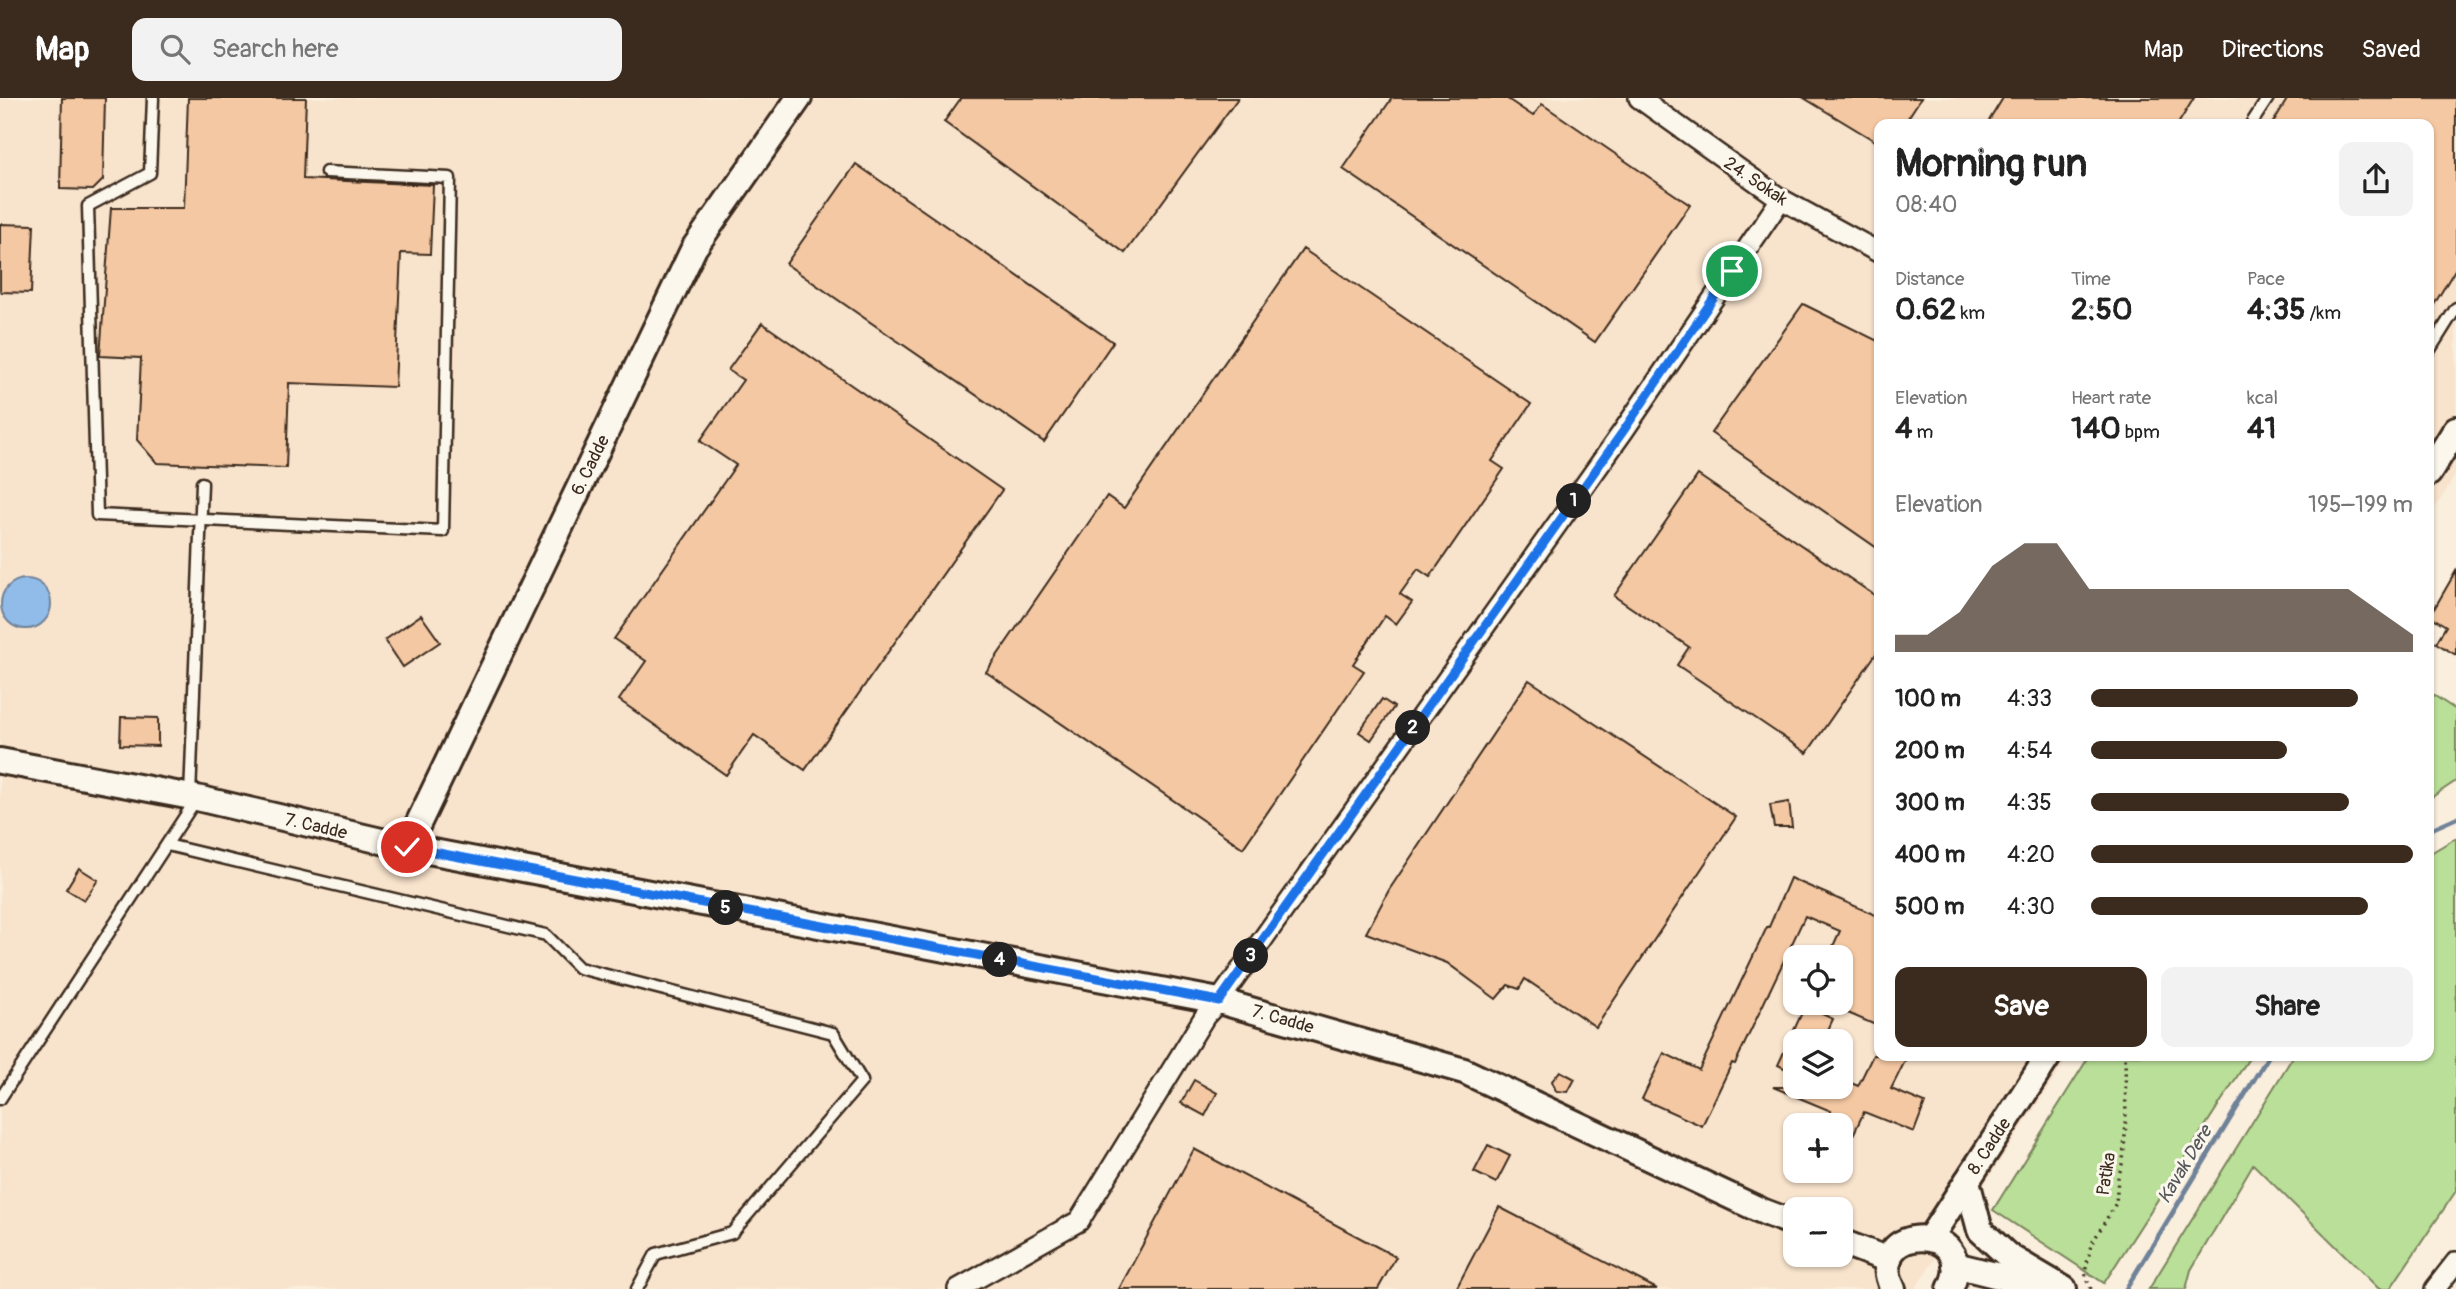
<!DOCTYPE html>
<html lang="en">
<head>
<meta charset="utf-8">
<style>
	body { margin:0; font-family:Pangolin,sans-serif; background:#f2f2f2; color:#222; height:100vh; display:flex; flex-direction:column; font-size:26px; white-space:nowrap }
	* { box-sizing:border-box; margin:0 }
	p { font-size:23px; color:#767676 }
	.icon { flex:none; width:38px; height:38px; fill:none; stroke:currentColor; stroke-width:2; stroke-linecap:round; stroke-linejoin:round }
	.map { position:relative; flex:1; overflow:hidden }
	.sheet { position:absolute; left:1874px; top:21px; width:560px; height:942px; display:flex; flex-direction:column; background:#fff; border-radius:14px; box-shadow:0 2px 5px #0004 }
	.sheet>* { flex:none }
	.controls { position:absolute; left:1783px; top:847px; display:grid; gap:14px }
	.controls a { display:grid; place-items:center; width:70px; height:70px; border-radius:14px; background:#fff; box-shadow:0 2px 5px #0004; font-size:35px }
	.pin { position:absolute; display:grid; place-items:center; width:60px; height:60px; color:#fff; margin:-30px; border:4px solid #fff; border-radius:50%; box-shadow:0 2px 7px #0007 }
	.km { position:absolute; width:35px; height:35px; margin:-18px; border-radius:50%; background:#222; color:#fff; font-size:19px; line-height:35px; text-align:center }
	.round { display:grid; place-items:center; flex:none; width:74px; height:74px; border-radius:14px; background:#f2f2f2 }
	.headline { display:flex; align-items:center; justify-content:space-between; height:119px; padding:0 21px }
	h1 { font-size:38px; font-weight:700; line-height:52px }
	.metrics { display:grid; grid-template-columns:repeat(3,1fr); gap:10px; height:119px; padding:7px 21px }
	.metrics div { display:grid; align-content:center }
	.metrics b { font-size:30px; font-weight:700 }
	.metrics small { font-size:19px; font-weight:400 }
	.metrics p { font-size:19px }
	.chart { height:196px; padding:14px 21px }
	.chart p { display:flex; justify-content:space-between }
	.chart svg { width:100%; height:126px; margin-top:7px; fill:#3b2a1e; opacity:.7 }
	.primary-button { display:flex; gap:14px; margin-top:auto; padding:14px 21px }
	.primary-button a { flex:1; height:80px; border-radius:14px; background:#3b2a1e; color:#fff; font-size:28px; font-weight:700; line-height:80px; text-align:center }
	.primary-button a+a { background:#f2f2f2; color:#222 }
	ul { padding:0 21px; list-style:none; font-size:23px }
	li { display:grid; grid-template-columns:112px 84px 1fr; align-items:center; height:52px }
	li i { height:18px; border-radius:9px; background:#3b2a1e }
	header { display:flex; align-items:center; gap:42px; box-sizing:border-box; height:98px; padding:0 35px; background:#3b2a1e; color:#fff }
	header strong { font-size:33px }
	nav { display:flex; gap:38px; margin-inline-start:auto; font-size:24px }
	.search { width:490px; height:63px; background:#f2f2f2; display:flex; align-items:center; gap:18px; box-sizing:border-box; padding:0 24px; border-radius:14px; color:#767676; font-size:26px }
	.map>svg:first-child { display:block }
	.built { fill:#f8e3cc; fill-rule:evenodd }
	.green { fill:#badf99; stroke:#7a845c; stroke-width:2 }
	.water { fill:#91bcea; stroke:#6f8298; stroke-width:2 }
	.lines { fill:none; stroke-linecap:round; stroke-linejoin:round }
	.stream { stroke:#6f8298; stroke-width:5 }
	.building { fill:#f4c8a3; stroke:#3b2a1e; stroke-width:2 }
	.service-casing { stroke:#3b2a1e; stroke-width:15 }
	.minor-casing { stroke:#3b2a1e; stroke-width:24 }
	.tertiary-casing { stroke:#3b2a1e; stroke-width:30 }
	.path { stroke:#3b2a1e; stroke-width:3.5; stroke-dasharray:2 5; stroke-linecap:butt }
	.service { stroke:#fbf7ec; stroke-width:10 }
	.minor { stroke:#fbf7ec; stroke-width:19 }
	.tertiary { stroke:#fbf7ec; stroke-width:24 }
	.route-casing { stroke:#fff; stroke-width:14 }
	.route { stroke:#1a73e8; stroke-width:9 }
	.labels { text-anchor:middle; stroke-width:6; stroke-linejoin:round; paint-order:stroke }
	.street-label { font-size:18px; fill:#3b2a1e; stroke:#fbf7ec }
	.water-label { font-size:19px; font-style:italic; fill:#55565b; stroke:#fbf7ec }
</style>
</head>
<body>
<header>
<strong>Map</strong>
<div class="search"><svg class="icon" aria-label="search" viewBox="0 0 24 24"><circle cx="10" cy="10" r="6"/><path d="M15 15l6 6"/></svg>Search here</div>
<nav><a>Map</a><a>Directions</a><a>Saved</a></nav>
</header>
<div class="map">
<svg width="2456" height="1191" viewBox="0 0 2456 1191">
	<rect width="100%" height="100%" fill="#faeedd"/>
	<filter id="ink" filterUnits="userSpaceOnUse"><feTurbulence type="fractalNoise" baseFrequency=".0143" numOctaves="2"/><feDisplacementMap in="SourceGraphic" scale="14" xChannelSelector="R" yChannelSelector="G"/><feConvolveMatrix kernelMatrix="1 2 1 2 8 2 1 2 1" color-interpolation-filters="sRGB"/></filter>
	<g filter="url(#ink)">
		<path class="built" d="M 0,0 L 2456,0 L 2456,376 L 2429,420 L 2429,26 L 1880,26 L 1880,957 L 2070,957 L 1915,1191 L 0,1191 ZM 1796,859 L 1841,859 L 1841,905 L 1796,905 ZM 1796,943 L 1841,943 L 1841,989 L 1796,989 ZM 1796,1027 L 1841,1027 L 1841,1073 L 1796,1073 ZM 1796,1111 L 1841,1111 L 1841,1157 L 1796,1157 Z"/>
		<g class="green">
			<polygon points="2429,594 2456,612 2456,683 2429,701"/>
			<polygon points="2456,740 2456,1093 2390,1191 2379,1191 2253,1066 2191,1172 2186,1191 2149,1191 2294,957 2429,957 2429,756"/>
			<polygon points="2090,957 2251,957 2104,1185 1993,1112"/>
		</g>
		<circle class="water" cx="26" cy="506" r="25"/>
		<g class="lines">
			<g class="stream">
				<polyline points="2429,732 2456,720"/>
				<polyline points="2126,1191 2269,957"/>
			</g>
		</g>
		<g class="building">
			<polygon points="62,0 105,0 103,82 93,92 60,91"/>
			<polygon points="188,0 306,0 303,81 433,87 430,156 401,155 395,289 289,285 286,370 157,365 137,342 141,260 100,258 111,110 184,110"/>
			<polygon points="961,0 1238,0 1125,155 944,24"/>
			<polygon points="1392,0 1506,0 1533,18 1542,6 1690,107 1595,244 1343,71"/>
			<polygon points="1804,0 1921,0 1904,26 1880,26 1880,46"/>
			<polygon points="2003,0 2194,0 2178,26 1987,26"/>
			<polygon points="2288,0 2456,0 2456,170 2429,215 2429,26 2272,26"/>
			<polygon points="856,66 1113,244 1044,344 786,166"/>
			<polygon points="0,126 34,127 31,195 0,194"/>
			<polygon points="1303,151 1531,306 1492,363 1504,371 1430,479 1418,471 1400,496 1412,504 1396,526 1385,518 1353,566 1364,573 1243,750 986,574 1107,398 1124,410"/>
			<polygon points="1803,206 1880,244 1880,452 1711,335"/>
			<polygon points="762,225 1002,392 805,672 754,637 726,677 619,602 646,563 614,541 736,367 700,343 743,282 728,272"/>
			<polygon points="1698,377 1880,501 1880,550 1807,655 1677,567 1689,549 1614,498"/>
			<polygon points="2456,473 2456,557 2436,545 2446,528 2430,518"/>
			<polygon points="421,517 440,544 403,569 385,542"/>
			<polygon points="1529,582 1736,719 1596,929 1525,881 1519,891 1508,887 1496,901 1447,865 1366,835 1389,792"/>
			<polygon points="1382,601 1394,609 1371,642 1359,634"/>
			<polygon points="121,619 158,620 158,648 120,647"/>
			<polygon points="1789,704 1792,729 1774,729 1770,707"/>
			<polygon points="79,770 98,782 84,802 66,791"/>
			<polygon points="1790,780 1880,819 1880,929 1841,912 1841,859 1828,859 1840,833 1805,818 1735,966 1732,965 1702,1028 1642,1001 1664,955 1699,972 1767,829 1769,829"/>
			<polygon points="1805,908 1833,921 1823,943 1796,943 1796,976 1778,967"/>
			<polygon points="1873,957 1908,957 1891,991 1925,1005 1914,1034 1864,1014 1841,1062 1841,1027 1824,1027 1831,1013 1773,989 1841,989 1841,985 1850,989 1851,985 1858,988"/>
			<polygon points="1560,973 1575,981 1568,994 1556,993 1552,983"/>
			<polygon points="1194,982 1217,995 1205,1018 1181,1005"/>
			<polygon points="1488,1047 1510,1058 1496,1085 1474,1074"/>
			<polygon points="1194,1051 1396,1159 1378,1191 1119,1191"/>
			<polygon points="1499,1109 1657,1191 1456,1191"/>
		</g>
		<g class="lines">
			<g class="service-casing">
				<g id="service">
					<polyline points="153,0 150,75 88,108 97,417 443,433 450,80 326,74"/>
					<polyline points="2251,26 2268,0"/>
					<polyline points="2429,253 2456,210"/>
					<polyline points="190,699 202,385"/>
					<polyline points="167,747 546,837 579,870 833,935 862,983 732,1135 656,1156 637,1191"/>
					<polyline points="0,1001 197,700"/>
				</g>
			</g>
			<g class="minor-casing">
				<g id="minor">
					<polyline points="1639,0 1781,101 1880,155"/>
					<polyline points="958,1191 1079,1123 1205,918 1219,903 1624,332 1781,101"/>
					<polyline points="2435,1191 2456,1164"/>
				</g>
			</g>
			<g class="tertiary-casing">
				<g id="tertiary">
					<polyline points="2429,375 2456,331"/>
					<polyline points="0,663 197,700 407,749 1219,903 1464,973 1764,1114 1796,1126"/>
					<polyline points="407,749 694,150 799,0"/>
					<polyline points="1967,1083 1980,1132 2008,1158 2064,1191"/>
					<polyline points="1930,1140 2049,957"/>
					<polyline points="1841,1144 1889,1162"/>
					<polyline points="1955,1167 2007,1180 2035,1191"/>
					<path d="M 1893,1191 C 1860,1123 1983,1124 1950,1191"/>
				</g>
			</g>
			<polyline class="path" points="2091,1191 2085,1175 2091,1147 2116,1105 2118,1080 2123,1063 2126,1025 2125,957"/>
			<use href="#service" class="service"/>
			<use href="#minor" class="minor"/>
			<use href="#tertiary" class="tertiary"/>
		</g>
	</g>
	<g class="lines" filter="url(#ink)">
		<g class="route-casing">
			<polyline id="route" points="407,749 1219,903 1624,332 1732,173"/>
		</g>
		<use href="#route" class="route"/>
	</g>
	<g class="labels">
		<g class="street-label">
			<text transform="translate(1756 83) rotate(34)" y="6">24. Sokak</text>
			<text transform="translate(590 367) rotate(-64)" y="6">6. Cadde</text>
			<text transform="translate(316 728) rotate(13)" y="6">7. Cadde</text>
			<text transform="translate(1283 921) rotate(16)" y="6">7. Cadde</text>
			<text transform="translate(1989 1048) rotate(-57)" y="6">8. Cadde</text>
			<text transform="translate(2106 1076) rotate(-81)" y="6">Patika</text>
		</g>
		<g class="water-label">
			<text transform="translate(2184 1066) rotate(-59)" y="7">Kavak Dere</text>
		</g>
	</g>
</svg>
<div class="controls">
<a><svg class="icon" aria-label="locate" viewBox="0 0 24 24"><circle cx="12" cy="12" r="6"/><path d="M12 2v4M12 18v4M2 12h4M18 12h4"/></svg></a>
<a><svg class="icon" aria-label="layers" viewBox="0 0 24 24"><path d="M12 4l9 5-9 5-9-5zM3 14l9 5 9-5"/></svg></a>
<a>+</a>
<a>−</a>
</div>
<div class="pin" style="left:1732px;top:173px;background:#1e9e55"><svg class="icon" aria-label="arrive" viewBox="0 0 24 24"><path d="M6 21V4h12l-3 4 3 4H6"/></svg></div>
<div class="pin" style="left:407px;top:749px;background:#d93025"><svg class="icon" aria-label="check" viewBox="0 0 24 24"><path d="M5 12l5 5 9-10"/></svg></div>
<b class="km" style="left:1574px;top:403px">1</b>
<b class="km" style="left:1413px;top:630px">2</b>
<b class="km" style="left:1251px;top:858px">3</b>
<b class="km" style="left:1000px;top:862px">4</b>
<b class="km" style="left:726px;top:810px">5</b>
<section class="sheet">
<div class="headline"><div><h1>Morning run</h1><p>08:40</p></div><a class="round"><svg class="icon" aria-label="share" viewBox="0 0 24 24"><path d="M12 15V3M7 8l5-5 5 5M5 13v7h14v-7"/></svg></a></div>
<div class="metrics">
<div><p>Distance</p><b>0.62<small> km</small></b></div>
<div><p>Time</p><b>2:50</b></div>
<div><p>Pace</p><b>4:35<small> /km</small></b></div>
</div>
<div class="metrics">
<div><p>Elevation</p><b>4<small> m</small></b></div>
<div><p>Heart rate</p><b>140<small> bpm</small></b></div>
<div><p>kcal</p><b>41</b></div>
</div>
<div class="chart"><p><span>Elevation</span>195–199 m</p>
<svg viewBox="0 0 160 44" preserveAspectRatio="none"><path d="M0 44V38L10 38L20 30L30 14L40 6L50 6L60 22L70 22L80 22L90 22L100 22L110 22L120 22L130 22L140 22L150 30L160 38V44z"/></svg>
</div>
<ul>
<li><b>100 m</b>4:33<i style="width:83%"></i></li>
<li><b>200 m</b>4:54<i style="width:61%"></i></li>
<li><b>300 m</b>4:35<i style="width:80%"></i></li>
<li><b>400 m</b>4:20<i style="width:100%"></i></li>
<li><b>500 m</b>4:30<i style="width:86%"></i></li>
</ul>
<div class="primary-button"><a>Save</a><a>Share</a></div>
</section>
</div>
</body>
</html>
